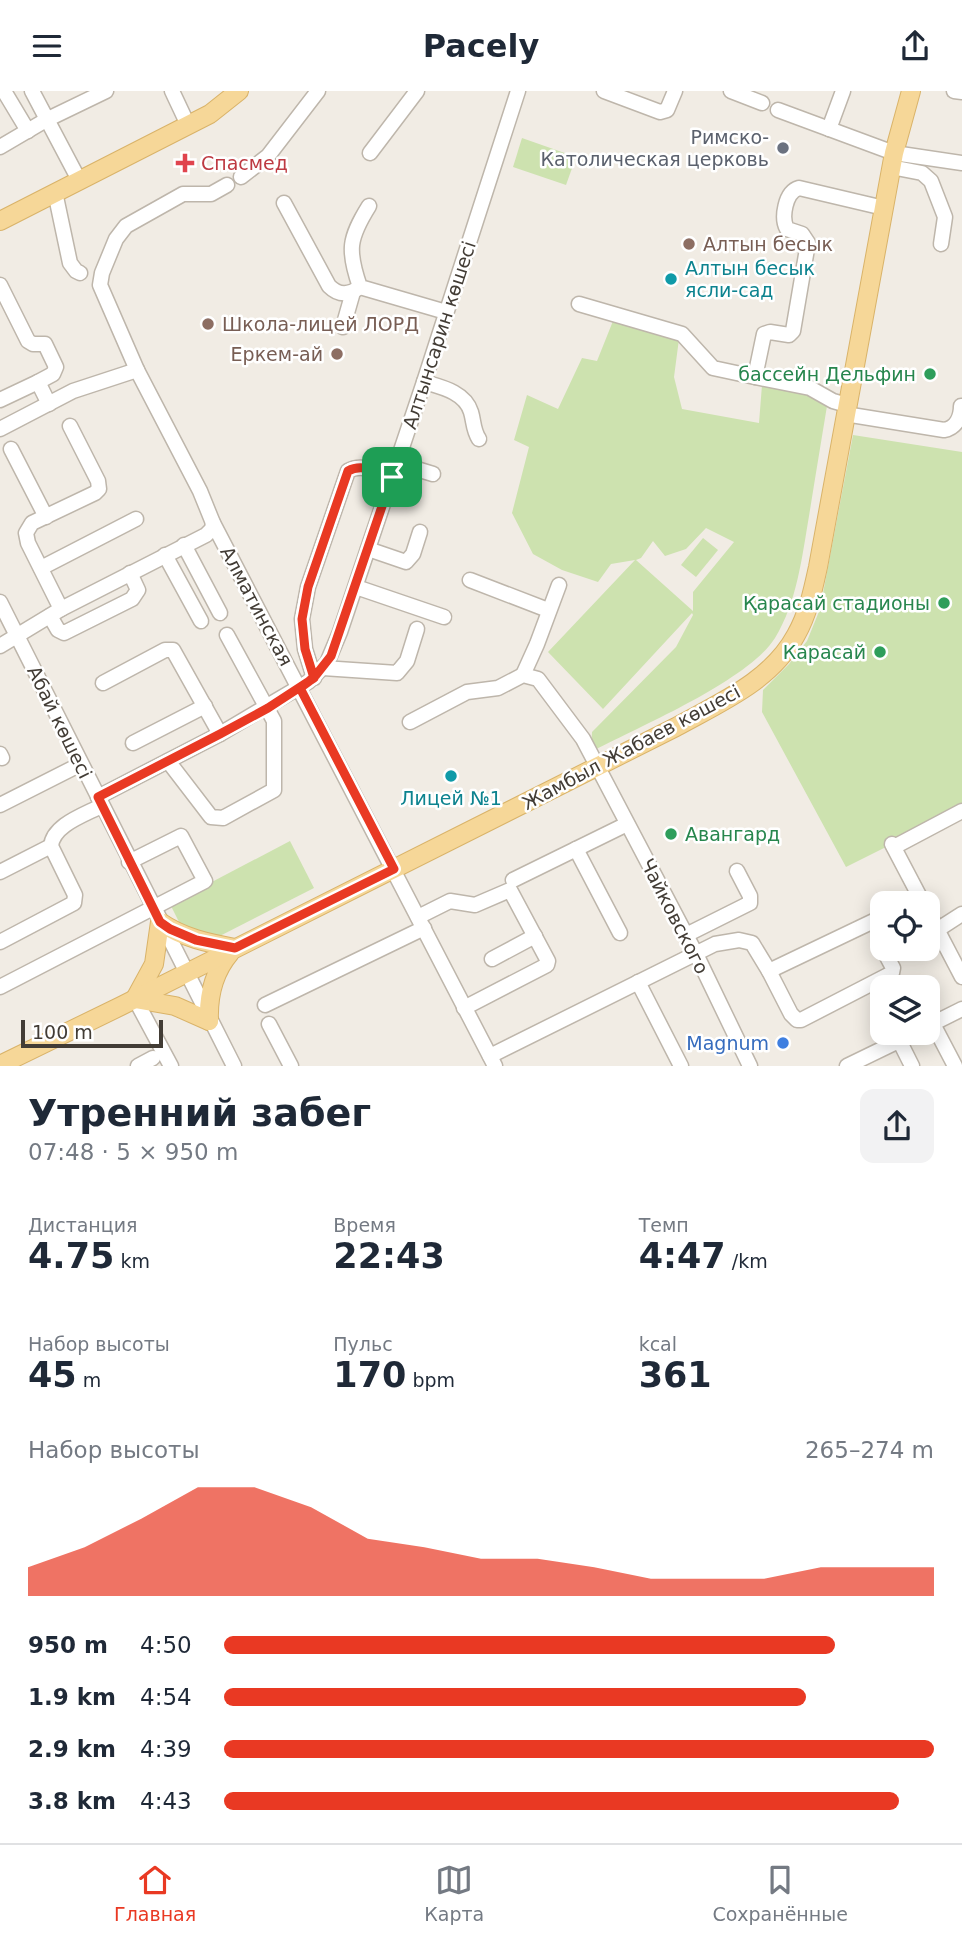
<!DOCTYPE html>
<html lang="ru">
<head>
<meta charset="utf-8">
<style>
	body { margin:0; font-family:"DejaVu Sans",sans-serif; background:#f2f2f3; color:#1f2937; height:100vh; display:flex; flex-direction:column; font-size:26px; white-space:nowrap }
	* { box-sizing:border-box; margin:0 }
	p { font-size:23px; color:#747a83 }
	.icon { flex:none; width:38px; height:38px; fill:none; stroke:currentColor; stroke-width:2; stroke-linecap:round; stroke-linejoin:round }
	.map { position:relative; height:975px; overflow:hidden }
	.side { display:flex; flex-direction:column; background:#fff; flex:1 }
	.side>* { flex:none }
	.fabs { position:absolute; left:870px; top:800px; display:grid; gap:14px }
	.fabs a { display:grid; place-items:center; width:70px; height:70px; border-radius:14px; background:#fff; box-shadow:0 4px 18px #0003; font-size:35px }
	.scale { position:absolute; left:21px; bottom:18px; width:142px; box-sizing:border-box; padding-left:7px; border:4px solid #423c35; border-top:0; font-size:19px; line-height:24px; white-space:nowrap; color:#423c35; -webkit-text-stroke:5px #fff; paint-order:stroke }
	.pin { position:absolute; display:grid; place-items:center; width:60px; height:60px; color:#fff; margin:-30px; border-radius:14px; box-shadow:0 4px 10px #0006 }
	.round { display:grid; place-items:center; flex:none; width:74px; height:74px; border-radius:14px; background:#f2f2f3 }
	.summary { display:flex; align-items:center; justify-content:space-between; height:119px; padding:0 28px }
	h1 { font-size:38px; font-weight:800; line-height:52px }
	.stats { display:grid; grid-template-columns:repeat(3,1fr); gap:10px; height:119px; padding:7px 28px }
	.stats div { display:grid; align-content:center }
	.stats b { font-size:35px; font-weight:800 }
	.stats small { font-size:19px; font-weight:400 }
	.stats p { font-size:19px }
	.chart { height:196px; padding:14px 28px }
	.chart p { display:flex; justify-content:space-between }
	.chart svg { width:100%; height:126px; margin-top:7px; fill:#e93923; opacity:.7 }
	ul { padding:0 28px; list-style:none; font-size:23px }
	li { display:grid; grid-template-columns:112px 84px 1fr; align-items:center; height:52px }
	li i { height:18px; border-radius:9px; background:#e93923 }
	header { display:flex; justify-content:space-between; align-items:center; height:91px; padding:0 28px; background:#fff; font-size:32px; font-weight:800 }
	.tab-bar { display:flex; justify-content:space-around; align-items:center; height:98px; border-top:2px solid #e0e1e3; background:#fff; font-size:19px; color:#747a83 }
	.tab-bar a { display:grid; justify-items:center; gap:4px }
	.tab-bar .active { color:#e93923 }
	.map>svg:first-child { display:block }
	.green { fill:#cde2af; fill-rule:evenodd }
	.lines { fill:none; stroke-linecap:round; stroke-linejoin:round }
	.minor-casing { stroke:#beb6ab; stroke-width:17 }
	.major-casing { stroke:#d9b369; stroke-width:20 }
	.minor { stroke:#fff; stroke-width:14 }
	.major { stroke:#f6d798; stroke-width:18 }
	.route-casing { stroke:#fff; stroke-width:14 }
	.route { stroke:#e93923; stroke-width:9 }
	.worship-dot { fill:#6b7280; stroke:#fff; stroke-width:2.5 }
	.health-dot { fill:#e0444e; stroke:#fff; stroke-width:2.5 }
	.education-dot { fill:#8d6e63; stroke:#fff; stroke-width:2.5 }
	.culture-dot { fill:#0f9aa8; stroke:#fff; stroke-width:2.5 }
	.leisure-dot { fill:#2e9e5b; stroke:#fff; stroke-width:2.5 }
	.shop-dot { fill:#3f7fe0; stroke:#fff; stroke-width:2.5 }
	.labels { text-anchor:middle; stroke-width:5; stroke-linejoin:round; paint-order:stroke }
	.worship-label { font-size:19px; fill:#5b616d; stroke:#fff; text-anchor:end }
	.health-label { font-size:19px; fill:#be3a42; stroke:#fff; text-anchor:start }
	.education-label { font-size:19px; fill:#785e54; stroke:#fff; text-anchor:start }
	.culture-label { font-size:19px; fill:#0d838f; stroke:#fff; text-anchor:start }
	.street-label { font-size:19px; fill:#423c35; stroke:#fff }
	.leisure-label { font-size:19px; fill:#27864d; stroke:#fff; text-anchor:end }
	.shop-label { font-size:19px; fill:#366cbe; stroke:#fff; text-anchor:end }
</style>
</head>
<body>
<header><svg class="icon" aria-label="menu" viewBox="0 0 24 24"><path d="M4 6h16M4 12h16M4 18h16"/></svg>Pacely<svg class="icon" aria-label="share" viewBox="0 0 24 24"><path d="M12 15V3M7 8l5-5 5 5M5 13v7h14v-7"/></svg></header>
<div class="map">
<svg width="962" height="975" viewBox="0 0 962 975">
	<rect width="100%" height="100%" fill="#f1ece4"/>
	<g class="green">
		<polygon points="522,47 576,66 566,94 513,76"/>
		<path d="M 613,230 L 679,248 L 674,286 L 682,318 L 759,332 L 762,294 L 806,300 L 827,315 C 821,351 815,388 809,425 C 802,466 797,511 775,547 C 748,590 638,636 591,661 L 592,641 L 676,556 L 693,524 L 692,522 L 603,618 L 548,561 L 635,469 L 611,473 L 598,491 L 562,479 L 533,463 L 512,422 L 529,356 L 514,349 L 527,304 L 558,318 L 582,267 L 597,270 ZM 706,437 L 734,451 L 693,501 L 693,520 L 636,469 L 641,467 L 653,450 L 665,465 L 686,458 Z"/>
		<polygon points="853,344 962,361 962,718 846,776 762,621 763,599 789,573 807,550 820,518"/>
		<polygon points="703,447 718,459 696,486 681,474"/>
		<polygon points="290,750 314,797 212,849 183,839 170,813"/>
	</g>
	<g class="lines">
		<g class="minor-casing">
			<g id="minor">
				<polyline points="4,0 28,40"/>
				<polyline points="32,0 79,89"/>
				<polyline points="172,0 188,34"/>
				<polyline points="604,0 660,21 667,19 675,0"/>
				<polyline points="731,0 762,12"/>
				<polyline points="954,0 962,1"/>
				<polyline points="778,19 894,62 962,72"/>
				<polyline points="829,38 843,0"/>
				<polyline points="0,56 46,29 106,0"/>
				<polyline points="370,62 417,0"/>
				<polyline points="891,76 922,82 931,90 945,126 941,153"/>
				<polyline points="241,86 268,65 318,0"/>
				<polyline points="227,94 211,103 183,103 126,135 116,148 102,182 100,194 137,279 200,400 213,432 495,975"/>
				<polyline points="55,101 70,172 76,180 80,182"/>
				<path d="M 284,112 L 329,195 C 339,205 349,204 360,196"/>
				<path d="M 369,115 C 349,147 347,159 360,196 L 446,221"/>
				<polyline points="0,194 28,250 33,253 45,253 56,276 53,283 38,291"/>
				<polyline points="579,213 682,243 713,277 755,286"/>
				<polyline points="343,236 353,201"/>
				<path d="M 424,291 C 441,296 465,301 471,321 C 474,331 473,339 479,348"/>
				<polyline points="0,309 38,291 49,313"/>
				<path d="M 847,314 L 833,310 L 810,297 L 755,286 L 764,243 L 770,241 L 789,244 L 793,240 L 808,152 L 802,143 L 787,138 C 781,127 785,101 799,97 L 884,117"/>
				<path d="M 845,323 L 944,339 C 956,337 961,326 961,315"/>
				<polyline points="0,338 73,300 137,279"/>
				<polyline points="11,358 46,426"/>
				<polyline points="397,372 433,383"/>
				<polyline points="184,454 220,522"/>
				<polyline points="368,458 406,471 413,463 420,441"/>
				<polyline points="165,464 201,530"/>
				<polyline points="41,477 136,428"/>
				<polyline points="470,489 548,519"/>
				<polyline points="356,496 444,526"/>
				<polyline points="0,511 234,975"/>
				<polyline points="61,518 28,452 26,442 32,432 95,402 99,398 98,390 70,335"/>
				<polyline points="50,525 58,539 64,542 132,508 138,499 130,482"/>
				<polyline points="0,555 61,518 206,444 212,438 213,432"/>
				<polyline points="323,577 397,582 407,570 417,538"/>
				<polyline points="523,584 537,553 559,494"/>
				<path d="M 314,587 L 305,558 L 302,528 L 308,496 L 348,380 C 362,372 378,381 392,386"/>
				<polyline points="103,592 165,559 173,559 220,643"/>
				<polyline points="410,631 467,601 498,597 523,584 538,588 583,648 696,863 750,975"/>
				<polyline points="133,652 205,615"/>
				<polyline points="0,663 2,667"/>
				<polyline points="168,670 211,726 223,727 274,699 274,630 227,544"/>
				<polyline points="98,706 220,643 308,591 327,572 340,541 424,291 518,0"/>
				<polyline points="0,714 81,673"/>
				<polyline points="892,753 923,812"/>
				<polyline points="894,756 962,720"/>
				<polyline points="576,758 620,842"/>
				<polyline points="0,781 51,755"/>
				<polyline points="513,789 627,733"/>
				<polyline points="928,821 962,886"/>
				<polyline points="418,826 450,810 475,814 510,799 548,870 547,874 464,917"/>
				<polyline points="937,839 962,823"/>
				<polyline points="686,844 750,812 750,805 737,780"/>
				<path d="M 0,851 L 74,812 L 75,804 L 51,755 C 53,734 84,724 101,715"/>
				<polyline points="492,868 535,845"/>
				<polyline points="769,880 791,923 797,929 801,929 892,882 893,877 883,858"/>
				<polyline points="638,891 681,975"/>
				<polyline points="0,896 205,790 181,745 129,771"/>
				<polyline points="135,908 171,975"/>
				<polyline points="265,914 424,837"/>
				<polyline points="269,933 291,975"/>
				<polyline points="933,933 955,975"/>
				<polyline points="928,935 962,918"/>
				<polyline points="899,949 912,975"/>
				<polyline points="490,965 715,853 739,849 752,852 769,880 882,826"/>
				<polyline points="138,975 153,967"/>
				<polyline points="847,975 915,942"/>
			</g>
		</g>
		<g class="major-casing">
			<g id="major">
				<polyline points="0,130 210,23 239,0"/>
				<path d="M 136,906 L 154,873 L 160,831 C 183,847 208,852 235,857"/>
				<polyline points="135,908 175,915 209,930"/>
				<path d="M 209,930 C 208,905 213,882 230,862"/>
				<path d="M 0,974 L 121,915 L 676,636 C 721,611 771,590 796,544 C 808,523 813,499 818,476 L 894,62 L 911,0"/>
			</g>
		</g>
		<use href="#minor" class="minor"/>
		<use href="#major" class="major"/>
	</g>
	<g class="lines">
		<g class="route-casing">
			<path id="route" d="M 392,386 L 331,565 L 316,584 C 311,589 306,593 300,597 L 394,778 L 235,857 L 196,849 L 170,838 L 160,831 L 98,706 L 220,643 L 268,617 L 314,587 L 305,558 L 302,528 L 308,496 L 348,380 C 362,372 378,381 392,386"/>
		</g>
		<use href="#route" class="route"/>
	</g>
	<circle class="worship-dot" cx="783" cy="57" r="7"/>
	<path class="health-dot" d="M181.5 61.5h7v7h7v7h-7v7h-7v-7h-7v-7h7z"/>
	<g class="education-dot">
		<circle cx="689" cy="153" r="7"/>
		<circle cx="208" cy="233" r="7"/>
		<circle cx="337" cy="263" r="7"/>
	</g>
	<g class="culture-dot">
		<circle cx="671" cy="188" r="7"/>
		<circle cx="451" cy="685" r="7"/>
	</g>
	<g class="leisure-dot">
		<circle cx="930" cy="283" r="7"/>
		<circle cx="944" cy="512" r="7"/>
		<circle cx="880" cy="561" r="7"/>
		<circle cx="671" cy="743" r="7"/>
	</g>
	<circle class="shop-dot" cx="783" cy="952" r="7"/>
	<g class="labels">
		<g class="worship-label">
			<text x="769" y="53">Римско-<tspan x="769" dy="22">Католическая церковь</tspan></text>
		</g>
		<g class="health-label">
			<text x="201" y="79">Спасмед</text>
		</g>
		<g class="education-label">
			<text x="703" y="160">Алтын бесык</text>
			<text x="222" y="240">Школа-лицей ЛОРД</text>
			<text x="323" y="270" text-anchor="end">Еркем-ай</text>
		</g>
		<g class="culture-label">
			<text x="685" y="184">Алтын бесык<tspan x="685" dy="22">ясли-сад</tspan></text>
			<text x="451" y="714" text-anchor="middle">Лицей №1</text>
		</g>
		<g class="street-label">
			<text transform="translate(439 244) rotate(-72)" y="7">Алтынсарин көшесі</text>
			<text transform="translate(257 515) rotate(62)" y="7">Алматинская</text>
			<text transform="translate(60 631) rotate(64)" y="7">Абай көшесі</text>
			<text transform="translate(631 656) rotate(-28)" y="7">Жамбыл Жабаев көшесі</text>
			<text transform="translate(675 825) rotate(63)" y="7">Чайковского</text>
		</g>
		<g class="leisure-label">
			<text x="916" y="290">бассейн Дельфин</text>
			<text x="930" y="519">Қарасай стадионы</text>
			<text x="866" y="568">Карасай</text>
			<text x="685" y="750" text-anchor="start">Авангард</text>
		</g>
		<g class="shop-label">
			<text x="769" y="959">Magnum</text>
		</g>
	</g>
</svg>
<div class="fabs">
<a><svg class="icon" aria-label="locate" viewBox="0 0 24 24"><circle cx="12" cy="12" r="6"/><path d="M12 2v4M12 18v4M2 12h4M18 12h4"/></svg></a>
<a><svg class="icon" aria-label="layers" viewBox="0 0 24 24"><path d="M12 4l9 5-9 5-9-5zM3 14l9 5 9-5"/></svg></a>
</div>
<div class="scale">100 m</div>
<div class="pin" style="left:392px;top:386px;background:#1e9e55"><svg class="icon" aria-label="arrive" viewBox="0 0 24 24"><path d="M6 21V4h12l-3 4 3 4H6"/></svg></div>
</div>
<section class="side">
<div class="summary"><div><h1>Утренний забег</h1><p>07:48 · 5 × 950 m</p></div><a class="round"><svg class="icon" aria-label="share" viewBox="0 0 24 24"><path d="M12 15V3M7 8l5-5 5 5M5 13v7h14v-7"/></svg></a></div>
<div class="stats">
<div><p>Дистанция</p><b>4.75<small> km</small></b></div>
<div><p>Время</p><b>22:43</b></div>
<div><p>Темп</p><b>4:47<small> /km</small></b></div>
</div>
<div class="stats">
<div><p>Набор высоты</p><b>45<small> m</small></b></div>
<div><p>Пульс</p><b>170<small> bpm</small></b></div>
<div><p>kcal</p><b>361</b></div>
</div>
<div class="chart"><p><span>Набор высоты</span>265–274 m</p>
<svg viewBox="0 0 160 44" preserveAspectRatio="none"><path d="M0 44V34L10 27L20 17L30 6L40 6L50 13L60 24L70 27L80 31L90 31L100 34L110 38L120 38L130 38L140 34L150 34L160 34V44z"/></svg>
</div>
<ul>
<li><b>950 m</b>4:50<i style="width:86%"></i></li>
<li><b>1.9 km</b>4:54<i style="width:82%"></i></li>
<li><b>2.9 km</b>4:39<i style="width:100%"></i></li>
<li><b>3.8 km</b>4:43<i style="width:95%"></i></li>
</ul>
</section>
<nav class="tab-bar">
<a class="active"><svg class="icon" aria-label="home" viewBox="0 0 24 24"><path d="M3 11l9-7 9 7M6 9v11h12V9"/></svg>Главная</a>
<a><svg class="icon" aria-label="map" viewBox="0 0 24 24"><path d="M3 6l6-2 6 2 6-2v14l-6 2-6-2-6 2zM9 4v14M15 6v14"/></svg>Карта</a>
<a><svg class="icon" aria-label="saved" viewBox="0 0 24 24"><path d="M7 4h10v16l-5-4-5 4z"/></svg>Сохранённые</a>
</nav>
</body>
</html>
